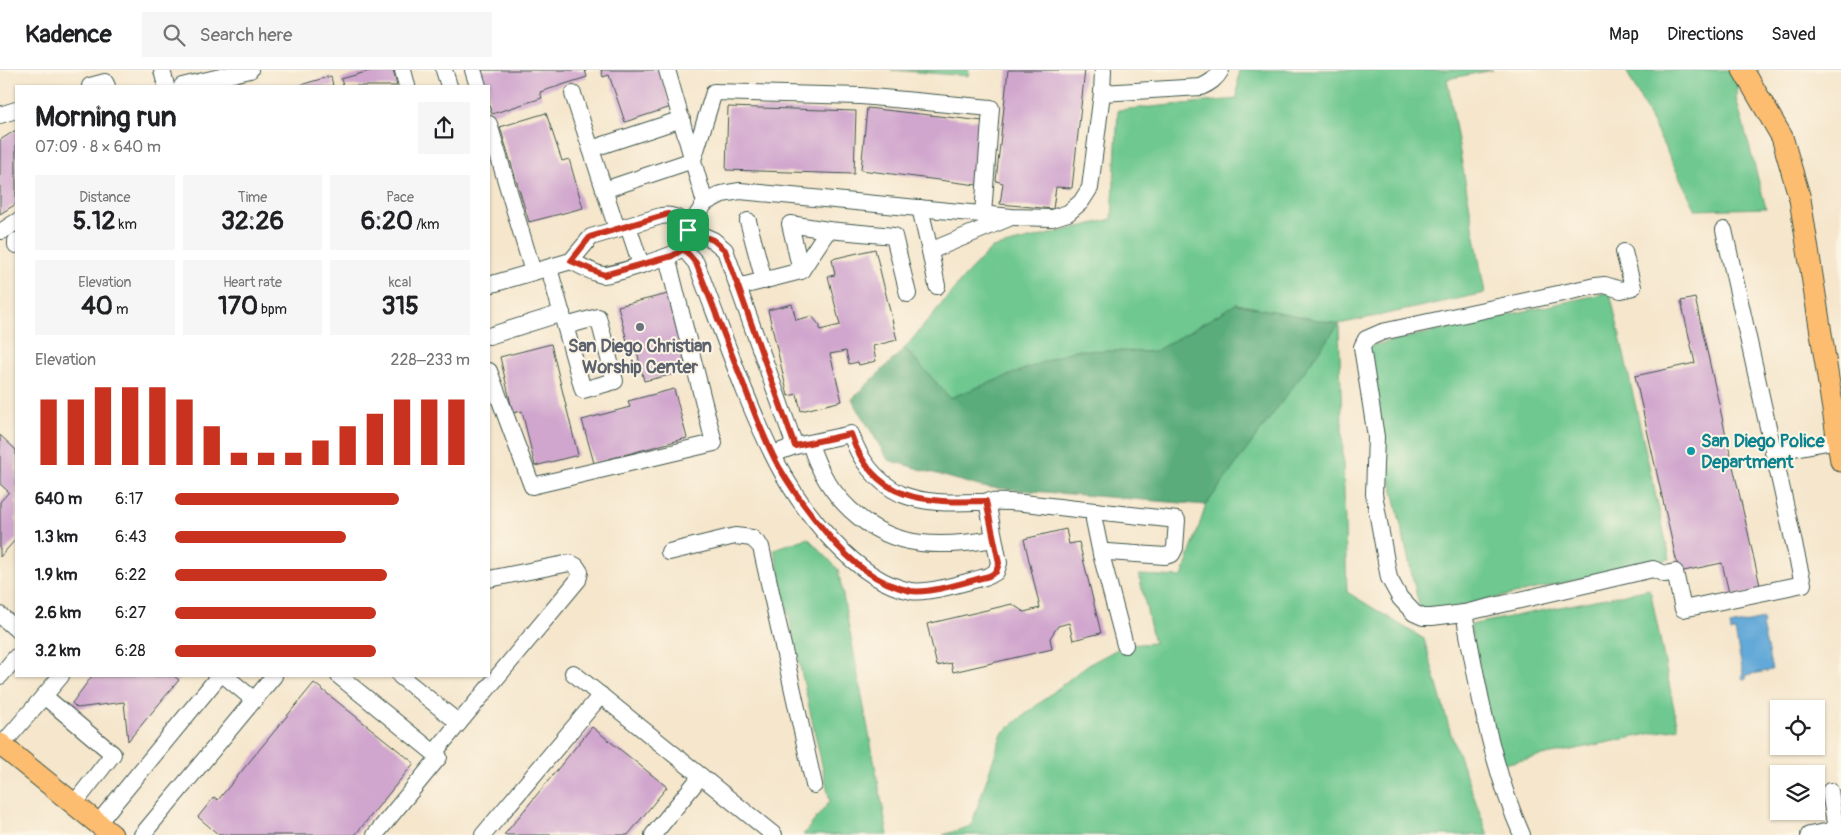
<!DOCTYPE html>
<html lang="en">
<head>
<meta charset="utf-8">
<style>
	body { margin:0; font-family:Pangolin,sans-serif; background:#f6f6f6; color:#202124; height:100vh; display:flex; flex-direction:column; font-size:19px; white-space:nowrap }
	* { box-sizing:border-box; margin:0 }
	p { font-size:16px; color:#757577 }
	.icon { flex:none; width:28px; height:28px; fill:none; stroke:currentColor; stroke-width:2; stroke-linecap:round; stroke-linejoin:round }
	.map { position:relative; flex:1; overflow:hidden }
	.drawer { position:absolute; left:15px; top:15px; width:475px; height:592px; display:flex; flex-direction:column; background:#fff; border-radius:0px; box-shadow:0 1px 4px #0004 }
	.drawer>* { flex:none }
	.buttons { position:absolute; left:1770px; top:630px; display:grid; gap:10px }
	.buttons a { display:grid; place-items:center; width:55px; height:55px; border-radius:0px; background:#fff; box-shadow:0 1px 4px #0004; font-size:25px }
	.pin { position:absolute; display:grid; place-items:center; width:42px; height:42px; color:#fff; margin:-21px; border-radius:10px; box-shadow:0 2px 8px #0006 }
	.round { display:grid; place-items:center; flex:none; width:52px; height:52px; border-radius:0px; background:#f6f6f6 }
	.summary { display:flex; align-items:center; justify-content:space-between; height:85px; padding:0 20px }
	h1 { font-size:28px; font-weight:700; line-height:38px }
	.figures { display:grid; grid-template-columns:repeat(3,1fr); gap:8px; height:85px; padding:5px 20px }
	.figures div { display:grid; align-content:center; border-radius:0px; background:#f6f6f6; text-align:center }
	.figures b { font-size:25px; font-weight:700 }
	.figures small { font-size:14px; font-weight:400 }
	.figures p { font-size:14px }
	.chart { height:140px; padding:10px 20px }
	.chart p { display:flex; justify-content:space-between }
	.chart svg { width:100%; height:90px; margin-top:5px; stroke:#c8321e; stroke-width:6 }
	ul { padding:0 20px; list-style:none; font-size:16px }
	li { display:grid; grid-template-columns:80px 60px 1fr; align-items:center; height:38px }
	li i { height:12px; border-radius:6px; background:#c8321e }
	header { display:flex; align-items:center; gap:30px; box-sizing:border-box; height:70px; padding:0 25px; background:#fff; border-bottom:1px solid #e0e0e0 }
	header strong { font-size:24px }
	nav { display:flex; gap:28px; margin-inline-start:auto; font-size:18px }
	.search { width:350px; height:45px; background:#f6f6f6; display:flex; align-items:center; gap:12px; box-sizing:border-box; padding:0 18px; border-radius:0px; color:#757577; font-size:19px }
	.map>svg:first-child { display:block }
	.green { fill:#6ec88f; stroke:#468262 }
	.forest { fill:#5aac7a; stroke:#3c7457 }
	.water { fill:#62a8d8; stroke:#407286 }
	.building { fill:#d0a6ce }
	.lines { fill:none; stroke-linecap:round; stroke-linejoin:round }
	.minor-casing { stroke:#3f564b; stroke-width:18 }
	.major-casing { stroke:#3f564b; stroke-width:23 }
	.minor { stroke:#fff; stroke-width:16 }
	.major { stroke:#fcbd6f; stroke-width:21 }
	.route-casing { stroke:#fff; stroke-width:10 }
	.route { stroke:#c8321e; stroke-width:6 }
	.worship-dot { fill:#6b7280; stroke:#fcf5e5; stroke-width:2 }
	.culture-dot { fill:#0f9aa8; stroke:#fcf5e5; stroke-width:2 }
	.labels { text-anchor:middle; stroke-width:4; stroke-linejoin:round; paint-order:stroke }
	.worship-label { font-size:18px; font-weight:bold; fill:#5b616d; stroke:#fcf5e5 }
	.culture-label { font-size:18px; font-weight:bold; fill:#0d838f; stroke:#fcf5e5; text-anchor:start }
</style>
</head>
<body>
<header>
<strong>Kadence</strong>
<div class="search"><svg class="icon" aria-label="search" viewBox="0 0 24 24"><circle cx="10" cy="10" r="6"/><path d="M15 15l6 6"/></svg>Search here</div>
<nav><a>Map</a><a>Directions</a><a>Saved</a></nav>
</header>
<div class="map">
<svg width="1841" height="765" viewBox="0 0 1841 765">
	<rect width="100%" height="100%" fill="#fcf5e5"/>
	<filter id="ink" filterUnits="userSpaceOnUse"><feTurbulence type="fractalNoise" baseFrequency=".02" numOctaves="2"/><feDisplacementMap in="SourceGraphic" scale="10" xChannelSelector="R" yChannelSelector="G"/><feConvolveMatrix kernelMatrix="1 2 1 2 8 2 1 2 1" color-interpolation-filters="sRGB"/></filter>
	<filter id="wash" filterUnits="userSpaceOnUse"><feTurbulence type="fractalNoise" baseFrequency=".0096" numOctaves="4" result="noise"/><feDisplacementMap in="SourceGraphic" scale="20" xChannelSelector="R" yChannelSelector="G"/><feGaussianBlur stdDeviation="1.12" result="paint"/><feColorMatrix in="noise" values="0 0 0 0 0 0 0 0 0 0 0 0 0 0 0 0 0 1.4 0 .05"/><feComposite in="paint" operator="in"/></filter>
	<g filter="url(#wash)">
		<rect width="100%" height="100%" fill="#f5e6cc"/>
		<g class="green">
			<polygon points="891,0 969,0 968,6"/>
			<polygon points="1239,0 1493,0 1447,9 1485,223 1339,254 1347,522 1424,569 1451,664 1488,765 943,765 971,756 1002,663 1086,596 1125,575 1154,573 1139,505 1182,507 1206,435 1338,254 1236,234 1154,282 1075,280 950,328 905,278 964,207 992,178 1112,149 1118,40 1237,29"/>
			<polygon points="1626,0 1740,0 1736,28 1766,138 1696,140"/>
			<polygon points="1610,222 1670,489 1421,545 1361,278"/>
			<polygon points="808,468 838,499 888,765 803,765 830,731 774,479"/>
			<polygon points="1650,519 1678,658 1498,695 1470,555"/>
		</g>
		<polygon class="forest" points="1236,234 1339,254 1206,435 982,417 888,390 852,329 905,278 950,328 1075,280 1154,282"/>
		<polygon class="water" points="1763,549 1764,554 1762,555 1772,600 1747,605 1746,609 1744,610 1742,608 1743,604 1735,561 1731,562 1730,556"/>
		<g id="blocks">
			<g class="building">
				<polygon points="373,0 393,0 397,16 343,16 341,9"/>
				<polygon points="477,0 585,0 587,7 540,22 542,28 492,44 489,35 489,16 483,16"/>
				<polygon points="601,0 659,0 671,37 625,52 609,5 603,7"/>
				<polygon points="1008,0 1085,0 1072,118 1056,117 1053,139 1000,134 1003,113 996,111"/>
				<polygon points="331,6 333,16 297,16"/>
				<polygon points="728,37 856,41 854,104 726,100"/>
				<polygon points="867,38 983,51 977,115 861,100"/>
				<polygon points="546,43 562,91 569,89 583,138 529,152 500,57"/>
				<polygon points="16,60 16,134 0,144 0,70"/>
				<polygon points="875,179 897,270 873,276 876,291 859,295 858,292 849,294 846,281 830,284 842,331 801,341 797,324 788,326 768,240 792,234 796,250 812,246 820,256 820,260 840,255 828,206 835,205 832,189"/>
				<polygon points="668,224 687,301 644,311 635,273 628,275 618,236"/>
				<polygon points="1695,228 1761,520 1730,527 1722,493 1679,502 1635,306 1695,293 1681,231"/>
				<polygon points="551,274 578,385 535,396 522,341 513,343 500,287"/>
				<polygon points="674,319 687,368 594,393 582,350 630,337 628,331"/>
				<polygon points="0,365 16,380 16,469 0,487 0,432 9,422 0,414"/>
				<polygon points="1066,459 1069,474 1079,472 1101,563 1073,570 1069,553 1058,556 1050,568 1052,579 953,602 951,593 937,596 927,554 1012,534 1024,542 1040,538 1024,469"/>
				<polygon points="92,606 174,606 179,610 128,671 124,632 77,638 72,633"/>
				<polygon points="314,613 414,693 355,765 219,765 198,747 214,727 218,730"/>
				<polygon points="592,657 667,717 628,765 504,765"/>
			</g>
		</g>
	</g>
	<g filter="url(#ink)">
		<use href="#blocks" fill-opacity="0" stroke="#3f564b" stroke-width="1"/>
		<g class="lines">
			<g class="minor-casing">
				<g id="minor">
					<polyline points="162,0 166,16"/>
					<polyline points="403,0 407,16"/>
					<polyline points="444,0 449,16"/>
					<polyline points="473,0 478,16"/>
					<polyline points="667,0 705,133 688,159"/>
					<polyline points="90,16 105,12 107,16"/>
					<polyline points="182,16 250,0"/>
					<path d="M 1102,23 L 1201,17 C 1210,13 1216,9 1221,0"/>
					<polyline points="573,24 617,159"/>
					<polyline points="0,45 16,40"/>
					<polyline points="489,54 533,202"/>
					<polyline points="591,79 682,49"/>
					<polyline points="604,120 693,90 714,22 861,26 991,38 983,144"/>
					<polyline points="705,133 722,124 740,121 1012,147 1052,148 1068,143 1081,132 1090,118 1102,23 1103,0"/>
					<polyline points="920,138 930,181 1009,148"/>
					<polyline points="748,151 764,211"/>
					<polyline points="628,156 641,195"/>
					<polyline points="688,159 713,170 725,180 795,376"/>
					<polyline points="2,161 16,152"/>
					<polyline points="16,171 16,175"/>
					<path d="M 684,179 L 696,193 C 722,260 745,330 777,393 C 802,441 856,511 911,521 C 930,524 969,511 989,506 L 996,502 L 999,493 L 987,431"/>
					<polyline points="930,181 937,216"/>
					<polyline points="549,198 583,320 615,311 598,247 566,256"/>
					<polyline points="801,201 790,154 828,160"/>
					<path d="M 489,215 L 571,191 L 591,167 L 661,146 C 681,142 698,163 683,179 C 679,184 610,206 603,205 C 595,204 579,195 571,191"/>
					<polyline points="738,217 801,201 828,160 894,166 908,224"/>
					<polyline points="489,266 562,243"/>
					<polyline points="489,301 532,416 714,373 667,187"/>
					<path d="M 810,373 C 825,424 866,467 921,473 C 945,476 970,473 994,469"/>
					<polyline points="1773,382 1838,370"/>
					<path d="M 773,384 L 795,376 L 851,364 C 859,389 876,412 901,424 C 934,438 975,430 1010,432 C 1029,433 1048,436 1067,438 C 1104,442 1141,446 1177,450 L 1175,478 L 1172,484 L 1165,486 L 1108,482 L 1101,484"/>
					<polyline points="1096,441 1094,450 1101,484 1125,575"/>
					<polyline points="669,482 735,466 752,468 761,477 814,715"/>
					<polyline points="1464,543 1653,499 1665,504 1675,502 1683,539 1803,514 1724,160"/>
					<polyline points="0,545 16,559"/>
					<polyline points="573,603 774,765"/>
					<polyline points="0,606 16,587"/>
					<polyline points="225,606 254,630 274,606"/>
					<polyline points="339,606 439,687 375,765"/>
					<polyline points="400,606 459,653"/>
					<polyline points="44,626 113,684 74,734"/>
					<polyline points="2,675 61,606"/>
					<polyline points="434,683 578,510 580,502 576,496 570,493 489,509"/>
					<polyline points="1830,721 1836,760"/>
					<polyline points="98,753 219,606"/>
					<polyline points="142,765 254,630"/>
					<polyline points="483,765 601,625"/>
					<polyline points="653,765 701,706"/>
					<path d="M 1522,765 C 1491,695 1478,618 1464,543 L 1432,547 L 1423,547 L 1414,543 L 1400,528 L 1389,508 L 1374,424 L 1376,367 L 1362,277 L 1366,269 L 1382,262 L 1595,216 L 1605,215 L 1621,220 L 1633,217 L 1624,182"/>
					<polyline points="1809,765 1841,759"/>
				</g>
			</g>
			<g class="major-casing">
				<g id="major">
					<polyline points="1743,0 1782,67 1800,129 1841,391"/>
					<polyline points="0,674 112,765"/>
				</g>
			</g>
			<use href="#minor" class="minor"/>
			<use href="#major" class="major"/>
		</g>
	</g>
	<g class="lines" filter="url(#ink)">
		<g class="route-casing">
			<path id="route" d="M 668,144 L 680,148 L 688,160 L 713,170 L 725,180 L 795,376 L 851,364 C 873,432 925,433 986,431 L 999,493 L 996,502 L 989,506 C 969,511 930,524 911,521 C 876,514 850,491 828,465 C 810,444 793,421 779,397 C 764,370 754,341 743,313 C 727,273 712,233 696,193 L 684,179 L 672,186 L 604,205 L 571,191 L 590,167 Z"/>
		</g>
		<use href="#route" class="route"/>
	</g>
	<circle class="worship-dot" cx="640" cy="257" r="5"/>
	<circle class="culture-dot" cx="1691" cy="381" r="5"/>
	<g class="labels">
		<g class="worship-label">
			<text x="640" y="282">San Diego Christian<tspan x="640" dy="21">Worship Center</tspan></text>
		</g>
		<g class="culture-label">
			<text x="1701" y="377">San Diego Police<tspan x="1701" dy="21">Department</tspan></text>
		</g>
	</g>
</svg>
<div class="buttons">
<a><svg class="icon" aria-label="locate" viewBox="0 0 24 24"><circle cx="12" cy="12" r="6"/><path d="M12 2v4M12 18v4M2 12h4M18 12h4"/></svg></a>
<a><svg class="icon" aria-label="layers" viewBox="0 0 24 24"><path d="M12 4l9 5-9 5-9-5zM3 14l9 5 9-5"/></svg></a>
</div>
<div class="pin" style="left:688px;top:160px;background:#1e9e55"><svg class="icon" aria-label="arrive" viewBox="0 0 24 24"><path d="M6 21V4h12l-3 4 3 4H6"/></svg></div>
<section class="drawer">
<div class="summary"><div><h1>Morning run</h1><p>07:09 · 8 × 640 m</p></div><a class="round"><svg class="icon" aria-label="share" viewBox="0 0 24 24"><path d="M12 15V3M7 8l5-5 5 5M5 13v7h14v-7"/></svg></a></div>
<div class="figures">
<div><p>Distance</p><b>5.12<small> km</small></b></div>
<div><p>Time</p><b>32:26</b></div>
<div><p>Pace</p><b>6:20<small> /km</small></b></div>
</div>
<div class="figures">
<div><p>Elevation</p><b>40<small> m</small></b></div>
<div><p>Heart rate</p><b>170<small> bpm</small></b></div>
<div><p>kcal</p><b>315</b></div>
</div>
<div class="chart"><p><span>Elevation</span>228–233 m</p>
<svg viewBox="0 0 160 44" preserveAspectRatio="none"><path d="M5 44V12M15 44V12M25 44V6M35 44V6M45 44V6M55 44V12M65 44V25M75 44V38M85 44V38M95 44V38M105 44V32M115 44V25M125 44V19M135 44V12M145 44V12M155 44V12"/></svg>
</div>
<ul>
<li><b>640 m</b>6:17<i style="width:76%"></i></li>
<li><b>1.3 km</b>6:43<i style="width:58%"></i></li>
<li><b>1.9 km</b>6:22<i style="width:72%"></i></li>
<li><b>2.6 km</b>6:27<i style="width:68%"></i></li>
<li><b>3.2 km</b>6:28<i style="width:68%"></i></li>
</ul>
</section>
</div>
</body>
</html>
